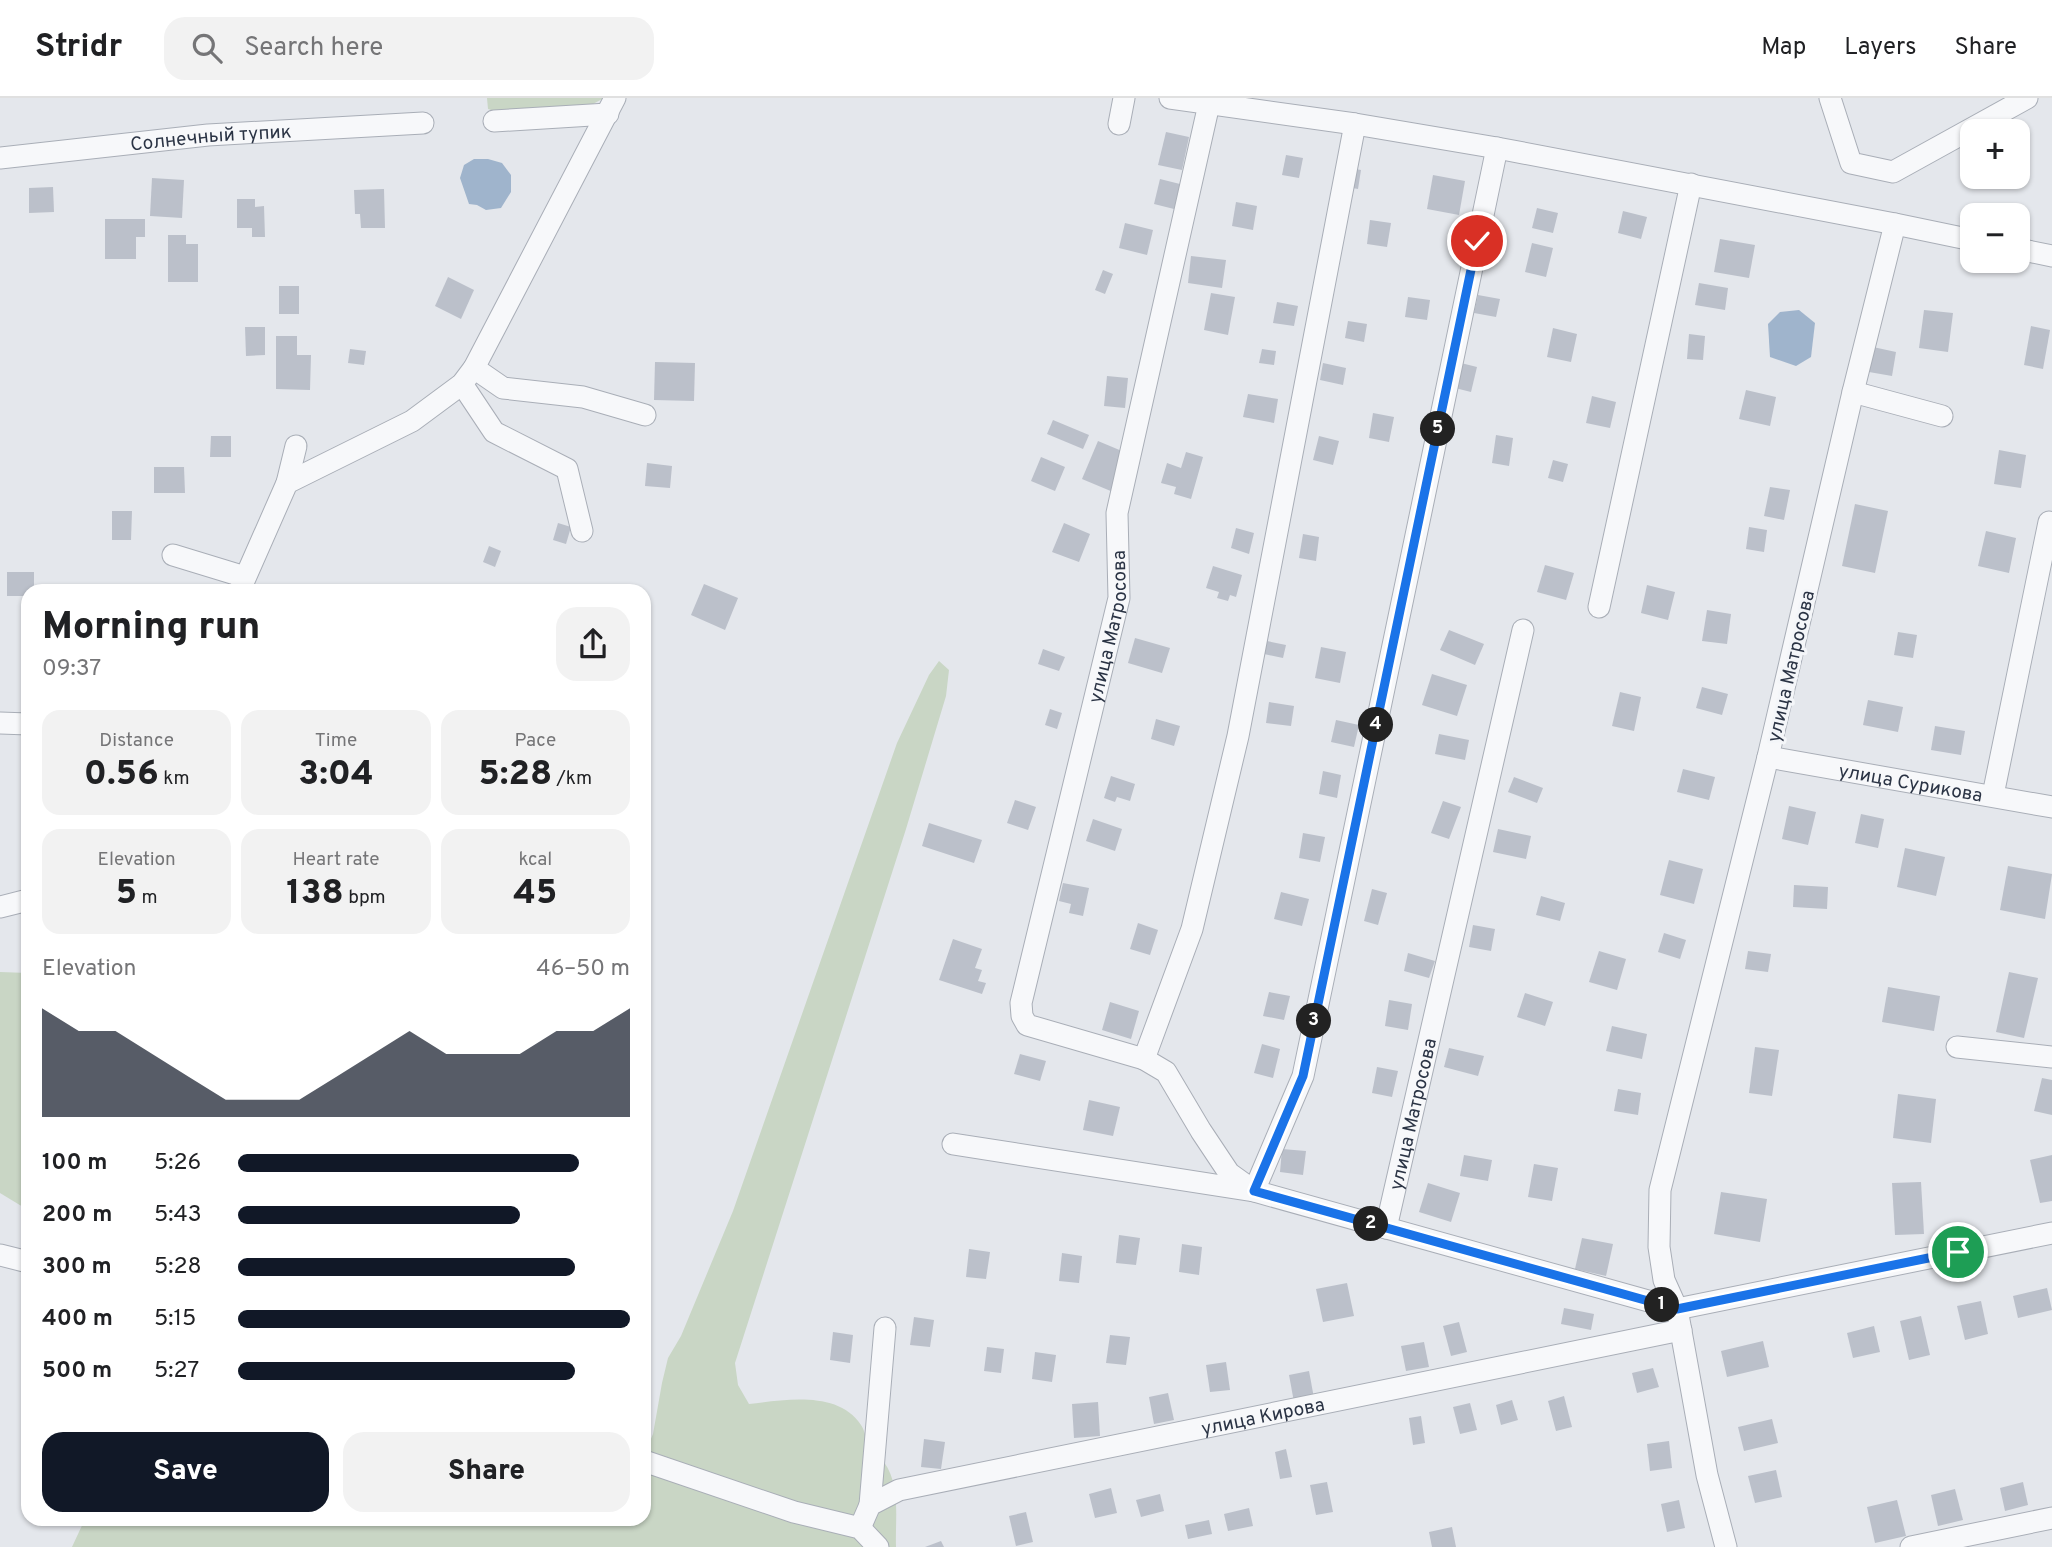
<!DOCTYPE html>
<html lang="en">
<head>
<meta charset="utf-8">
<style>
	body { margin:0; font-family:Overpass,sans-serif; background:#f2f2f2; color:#202124; height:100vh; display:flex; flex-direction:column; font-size:26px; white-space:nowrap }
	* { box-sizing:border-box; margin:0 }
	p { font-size:23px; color:#757577 }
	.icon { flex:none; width:38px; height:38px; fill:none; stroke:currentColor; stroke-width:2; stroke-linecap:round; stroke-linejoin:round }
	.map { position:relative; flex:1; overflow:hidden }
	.side { position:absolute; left:21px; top:486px; width:630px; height:942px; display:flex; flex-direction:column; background:#fff; border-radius:21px; box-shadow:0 2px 5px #0004 }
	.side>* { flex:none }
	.fabs { position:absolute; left:1960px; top:21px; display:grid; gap:14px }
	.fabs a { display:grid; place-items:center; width:70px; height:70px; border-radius:14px; background:#fff; box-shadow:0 2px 5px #0004; font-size:35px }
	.pin { position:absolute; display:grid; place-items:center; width:60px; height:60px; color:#fff; margin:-30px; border:4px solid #fff; border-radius:50%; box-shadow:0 2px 7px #0007 }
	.km { position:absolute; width:35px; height:35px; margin:-18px; border-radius:50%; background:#222; color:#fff; font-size:19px; line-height:35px; text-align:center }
	.round { display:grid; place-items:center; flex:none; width:74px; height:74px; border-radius:21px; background:#f2f2f2 }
	.headline { display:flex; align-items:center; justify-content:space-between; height:119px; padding:0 21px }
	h1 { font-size:38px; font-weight:800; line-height:52px }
	.figures { display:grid; grid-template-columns:repeat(3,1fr); gap:10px; height:119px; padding:7px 21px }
	.figures div { display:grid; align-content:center; border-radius:18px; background:#f2f2f2; text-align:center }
	.figures b { font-size:35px; font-weight:800 }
	.figures small { font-size:19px; font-weight:400 }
	.figures p { font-size:19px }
	.chart { height:196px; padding:14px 21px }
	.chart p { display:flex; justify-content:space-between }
	.chart svg { width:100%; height:126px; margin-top:7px; fill:#111827; opacity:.7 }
	.button { display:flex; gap:14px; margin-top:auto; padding:14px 21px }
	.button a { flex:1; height:80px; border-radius:21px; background:#111827; color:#fff; font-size:28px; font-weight:800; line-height:80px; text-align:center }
	.button a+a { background:#f2f2f2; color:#202124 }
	ul { padding:0 21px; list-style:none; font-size:23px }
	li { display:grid; grid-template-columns:112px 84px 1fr; align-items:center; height:52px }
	li i { height:18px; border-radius:9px; background:#111827 }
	header { display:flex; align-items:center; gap:42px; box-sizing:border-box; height:98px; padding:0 35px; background:#fff; border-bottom:2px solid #e0e0e0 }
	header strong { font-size:33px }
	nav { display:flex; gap:38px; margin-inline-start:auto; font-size:24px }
	.search { width:490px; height:63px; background:#f2f2f2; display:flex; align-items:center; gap:18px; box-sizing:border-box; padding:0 24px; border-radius:21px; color:#757577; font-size:26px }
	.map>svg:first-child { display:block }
	.green { fill:#c9d6c5 }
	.water { fill:#9fb4cc }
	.building { fill:#bbc0ca }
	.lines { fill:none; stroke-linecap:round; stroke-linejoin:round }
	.minor-casing { stroke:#a9aeb7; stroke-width:23 }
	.minor { stroke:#f7f8fa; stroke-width:21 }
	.route-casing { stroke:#fff; stroke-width:14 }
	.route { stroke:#1a73e8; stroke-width:9 }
	.labels { text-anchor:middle; stroke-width:6; stroke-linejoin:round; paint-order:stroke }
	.street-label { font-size:19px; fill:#2b3445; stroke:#f4f6f9 }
</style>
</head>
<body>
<header>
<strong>Stridr</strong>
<div class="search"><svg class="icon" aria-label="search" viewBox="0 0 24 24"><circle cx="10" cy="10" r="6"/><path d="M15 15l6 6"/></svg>Search here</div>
<nav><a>Map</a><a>Layers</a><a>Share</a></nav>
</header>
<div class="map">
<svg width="2052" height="1449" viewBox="0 0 2052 1449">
	<rect width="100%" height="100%" fill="#e4e7ec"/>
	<g class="green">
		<polygon points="487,0 604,0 593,6 494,13 488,11"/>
		<path d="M 939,563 L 949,572 L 946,598 L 906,731 L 735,1265 L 738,1287 L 749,1306 C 784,1302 838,1292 861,1327 C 865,1333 866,1341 869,1348 C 873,1354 880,1358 884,1364 C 901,1388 895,1421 896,1449 L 72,1449 L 85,1421 L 644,1421 L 644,1357 L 653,1336 L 662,1285 L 668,1260 L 681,1238 L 733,1113 L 897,645 L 929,577 Z"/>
		<polygon points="0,874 28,875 28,1112 0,1095"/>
	</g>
	<g class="water">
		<polygon points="474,61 488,61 502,65 511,77 511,94 501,110 486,112 477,107 469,106 460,80 464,67"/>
		<polygon points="1799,212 1815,225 1811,259 1796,268 1770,259 1768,226 1780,214"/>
	</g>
	<g class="building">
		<polygon points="1166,34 1189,39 1182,72 1158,67"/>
		<polygon points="1286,57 1303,60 1299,80 1282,77"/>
		<polygon points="1350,70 1361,72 1358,91 1347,89"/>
		<polygon points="1433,77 1465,83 1459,117 1427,111"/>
		<polygon points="152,80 184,82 182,120 150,118"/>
		<polygon points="1160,81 1180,86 1174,111 1154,106"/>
		<polygon points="53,89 54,114 29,115 29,90"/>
		<polygon points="384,91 385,130 361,130 360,116 355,116 354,92"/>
		<polygon points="237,101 255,101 255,109 264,108 265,139 252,139 252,130 237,130"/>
		<polygon points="1236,104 1257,108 1253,132 1232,128"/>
		<polygon points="1537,110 1558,115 1553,135 1532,130"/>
		<polygon points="1623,113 1647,119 1641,141 1618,135"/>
		<polygon points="105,121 145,121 145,139 136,139 136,161 105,161"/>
		<polygon points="1370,122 1391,125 1387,149 1367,146"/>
		<polygon points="1125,125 1153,132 1147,157 1119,150"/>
		<polygon points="168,137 186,137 186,146 198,146 198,184 168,184"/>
		<polygon points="1720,141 1755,147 1749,180 1714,174"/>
		<polygon points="1532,145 1553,150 1546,179 1525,174"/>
		<polygon points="1191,158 1226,162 1222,190 1188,185"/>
		<polygon points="1103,172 1113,176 1105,196 1095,192"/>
		<polygon points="448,179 474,192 461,221 435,208"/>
		<polygon points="1699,185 1728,190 1725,212 1695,207"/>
		<rect x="279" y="188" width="20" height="28"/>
		<polygon points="1211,195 1235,199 1228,237 1204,232"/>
		<polygon points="1478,197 1500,201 1496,219 1474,215"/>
		<polygon points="1408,199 1430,202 1427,222 1405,219"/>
		<polygon points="1277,204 1298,208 1294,228 1273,225"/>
		<polygon points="1924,212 1953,215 1948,254 1919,250"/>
		<polygon points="1348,223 1367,226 1364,244 1345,240"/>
		<polygon points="2031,228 2050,232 2043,271 2024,267"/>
		<polygon points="245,229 265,229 265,257 246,258"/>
		<polygon points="1553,230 1577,236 1571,264 1547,259"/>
		<polygon points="1689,236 1705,238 1703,262 1687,261"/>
		<polygon points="276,238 297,238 297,257 311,257 310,292 276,291"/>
		<polygon points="1873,249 1896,254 1892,278 1869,274"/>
		<polygon points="350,251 366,253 364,267 348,265"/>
		<polygon points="1262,251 1276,253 1274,267 1259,265"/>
		<polygon points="655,264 695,265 694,303 654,302"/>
		<polygon points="1323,265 1346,270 1343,287 1320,282"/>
		<polygon points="1461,265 1477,269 1471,294 1455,290"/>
		<polygon points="1107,278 1128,280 1125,310 1104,308"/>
		<polygon points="1746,292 1776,299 1770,328 1739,321"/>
		<polygon points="1248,296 1278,301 1274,325 1243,319"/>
		<polygon points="1592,298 1616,304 1610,330 1586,325"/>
		<polygon points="1373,315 1394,319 1389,344 1369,340"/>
		<polygon points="1053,322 1089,337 1083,351 1047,336"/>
		<polygon points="1496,337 1513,340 1509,368 1492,365"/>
		<polygon points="211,338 231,338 231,359 210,359"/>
		<polygon points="1319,338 1339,343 1333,367 1313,362"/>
		<polygon points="1098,343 1129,356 1113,394 1082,381"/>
		<polygon points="1999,352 2026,357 2021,390 1994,386"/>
		<polygon points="1186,354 1203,359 1191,401 1174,396 1176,389 1161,385 1167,365 1181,370"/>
		<polygon points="1041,359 1065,369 1055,393 1031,383"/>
		<polygon points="1553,362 1568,366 1563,384 1548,380"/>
		<polygon points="647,365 672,368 670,390 645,388"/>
		<polygon points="154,369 184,369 185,395 154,395"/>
		<polygon points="1770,389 1790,392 1784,422 1764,418"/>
		<polygon points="1855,406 1888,413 1875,475 1842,468"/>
		<polygon points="112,413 132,413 131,442 112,442"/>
		<polygon points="558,425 571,429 566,446 553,442"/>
		<polygon points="1064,425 1090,436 1079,464 1052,454"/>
		<polygon points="1749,429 1767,432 1764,454 1746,451"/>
		<polygon points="1236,430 1254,435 1249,456 1231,450"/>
		<polygon points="1986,433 2016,440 2009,475 1978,468"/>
		<polygon points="1303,436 1319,439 1316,463 1299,460"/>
		<polygon points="489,448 501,453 495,469 483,464"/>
		<polygon points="1545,467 1574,475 1566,502 1537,494"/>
		<polygon points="1213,468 1242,477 1236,499 1230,497 1228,503 1217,500 1219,494 1206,490"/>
		<polygon points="7,474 34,474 34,494 28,494 28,498 7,498"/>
		<polygon points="704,486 738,500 725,532 691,517"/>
		<polygon points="1647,487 1675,494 1668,522 1641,515"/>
		<polygon points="1707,512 1731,516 1727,546 1702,543"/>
		<polygon points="1449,532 1484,546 1475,567 1440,552"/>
		<polygon points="1898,534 1917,537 1913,560 1894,557"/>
		<polygon points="1135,540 1170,550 1162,575 1128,565"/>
		<polygon points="1267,543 1286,547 1283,560 1264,556"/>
		<polygon points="1321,549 1346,554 1340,585 1315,580"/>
		<polygon points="1043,551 1065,559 1059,573 1038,566"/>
		<polygon points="1432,576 1467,587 1457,618 1422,607"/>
		<polygon points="1702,589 1728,596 1722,617 1696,610"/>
		<polygon points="1620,594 1641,599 1634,633 1612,628"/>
		<polygon points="1868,602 1903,609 1898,634 1863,627"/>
		<polygon points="1269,604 1294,608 1291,628 1266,625"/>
		<polygon points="1050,611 1062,615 1057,631 1045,627"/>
		<polygon points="1156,621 1180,628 1174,648 1151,641"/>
		<polygon points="1336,622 1359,627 1354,649 1331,644"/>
		<polygon points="1935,628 1965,633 1961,657 1931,652"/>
		<polygon points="1439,636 1469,642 1465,662 1435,656"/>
		<polygon points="1683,671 1715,679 1709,702 1677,694"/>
		<polygon points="1323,673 1341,677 1337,700 1319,696"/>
		<polygon points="1111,678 1135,686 1130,703 1117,699 1115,704 1104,700"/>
		<polygon points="1514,679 1543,690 1537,705 1508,694"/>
		<polygon points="1015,702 1036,709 1028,732 1007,725"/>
		<polygon points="1443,703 1461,709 1449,741 1431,735"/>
		<polygon points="1789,708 1816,714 1808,747 1782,741"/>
		<polygon points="1861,716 1884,721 1878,750 1855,745"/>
		<polygon points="1093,721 1122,731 1115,753 1086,743"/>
		<polygon points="929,725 982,742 974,765 922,748"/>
		<polygon points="1498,731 1531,738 1526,761 1493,754"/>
		<polygon points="1303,735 1325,739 1320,764 1299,760"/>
		<polygon points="1905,750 1945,759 1936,798 1897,789"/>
		<polygon points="1669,762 1703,771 1694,806 1660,797"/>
		<polygon points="2008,768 2052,776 2045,821 2000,812"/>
		<polygon points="1063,785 1089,790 1083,818 1069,815 1071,806 1059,803"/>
		<polygon points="1794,787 1828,789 1827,811 1793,809"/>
		<polygon points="1372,791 1387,795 1378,827 1364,823"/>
		<polygon points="1281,794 1309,801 1302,828 1274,821"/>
		<polygon points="1541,798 1565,805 1560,823 1536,817"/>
		<polygon points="1138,825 1158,832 1150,857 1130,851"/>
		<polygon points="1473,827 1495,831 1491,853 1469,849"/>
		<polygon points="1664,835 1686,842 1680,861 1658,854"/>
		<polygon points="953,841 982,851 975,870 982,872 978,883 986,885 982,896 939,882"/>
		<polygon points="1599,853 1626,861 1617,892 1589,884"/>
		<polygon points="1748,853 1771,856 1768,874 1745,871"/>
		<polygon points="1408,855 1435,863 1429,880 1404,873"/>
		<polygon points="2009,874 2038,880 2024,940 1996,934"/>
		<polygon points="1888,889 1940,898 1934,933 1882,924"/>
		<polygon points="1269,894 1290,898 1284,922 1263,918"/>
		<polygon points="1525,895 1553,904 1545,928 1517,919"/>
		<polygon points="1389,902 1412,906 1408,932 1385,928"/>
		<polygon points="1110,904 1139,913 1131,941 1102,932"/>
		<polygon points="1612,928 1647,936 1642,961 1606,953"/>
		<polygon points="1262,946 1280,951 1273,980 1254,975"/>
		<polygon points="1755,949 1779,952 1772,998 1749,995"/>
		<polygon points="1449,950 1484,958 1478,978 1444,969"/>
		<polygon points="1020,956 1046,963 1040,983 1014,976"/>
		<polygon points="1377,969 1398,973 1392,999 1372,995"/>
		<polygon points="2042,980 2052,982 2052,1017 2034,1013"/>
		<polygon points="1618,991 1641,995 1638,1017 1614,1013"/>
		<polygon points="1898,996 1936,1001 1931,1045 1893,1040"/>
		<polygon points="1089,1002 1120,1009 1113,1038 1083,1032"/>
		<polygon points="1282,1051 1306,1053 1303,1077 1280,1074"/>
		<polygon points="1464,1057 1492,1062 1488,1083 1460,1078"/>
		<polygon points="2052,1057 2052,1103 2040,1105 2030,1062"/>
		<polygon points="1534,1066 1558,1070 1552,1103 1528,1099"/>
		<polygon points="1921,1084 1924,1136 1895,1137 1892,1085"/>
		<polygon points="1428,1085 1460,1095 1451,1124 1419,1114"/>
		<polygon points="1721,1094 1767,1101 1760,1144 1714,1136"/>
		<polygon points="1119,1137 1140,1140 1136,1167 1116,1165"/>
		<polygon points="1582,1140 1613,1146 1606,1178 1575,1171"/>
		<polygon points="1182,1146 1202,1149 1199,1177 1179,1174"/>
		<polygon points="969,1151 990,1154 986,1181 966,1179"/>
		<polygon points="1062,1155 1082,1158 1079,1185 1059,1183"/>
		<polygon points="1347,1185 1354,1218 1323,1224 1316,1191"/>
		<polygon points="2047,1190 2052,1212 2018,1220 2013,1198"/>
		<polygon points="1981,1203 1988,1236 1965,1242 1957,1208"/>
		<polygon points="1564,1210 1594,1216 1591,1232 1561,1226"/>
		<polygon points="1921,1218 1930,1257 1909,1262 1900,1223"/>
		<polygon points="914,1219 934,1222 930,1249 910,1247"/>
		<polygon points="1459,1224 1467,1254 1451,1258 1443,1228"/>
		<polygon points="1874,1228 1880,1254 1853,1260 1847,1235"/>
		<polygon points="833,1234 853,1237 850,1265 830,1262"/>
		<polygon points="1110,1237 1130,1239 1126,1267 1106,1265"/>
		<polygon points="1763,1243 1769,1269 1727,1279 1721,1253"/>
		<polygon points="1424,1244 1429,1269 1406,1273 1401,1248"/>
		<polygon points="987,1249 1004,1251 1001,1275 984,1273"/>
		<polygon points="1035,1254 1056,1257 1052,1284 1032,1281"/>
		<polygon points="1226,1264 1230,1292 1210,1294 1206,1267"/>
		<polygon points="1653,1270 1659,1289 1637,1295 1632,1275"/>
		<polygon points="1309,1273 1314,1300 1294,1304 1289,1277"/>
		<polygon points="1168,1295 1174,1322 1154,1326 1149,1299"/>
		<polygon points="1564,1298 1572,1329 1556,1333 1548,1303"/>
		<polygon points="1512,1302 1518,1322 1501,1327 1496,1307"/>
		<polygon points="1098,1304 1100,1338 1074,1340 1072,1306"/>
		<polygon points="1470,1305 1477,1332 1460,1336 1453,1309"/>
		<polygon points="1421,1318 1425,1345 1413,1347 1409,1320"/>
		<polygon points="1772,1321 1778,1345 1744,1353 1738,1329"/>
		<polygon points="924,1341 945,1344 941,1371 921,1369"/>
		<polygon points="1669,1343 1672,1370 1650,1373 1647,1346"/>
		<polygon points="1286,1351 1292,1379 1280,1381 1275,1354"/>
		<polygon points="1776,1372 1782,1399 1755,1405 1748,1378"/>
		<polygon points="1327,1384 1333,1414 1316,1417 1310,1387"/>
		<polygon points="2023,1384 2028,1407 2005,1413 2000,1390"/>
		<polygon points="1111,1390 1117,1415 1095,1420 1089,1396"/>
		<polygon points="1955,1391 1963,1422 1938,1428 1931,1397"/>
		<polygon points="1160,1396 1164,1413 1141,1419 1136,1402"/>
		<polygon points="1679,1402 1685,1430 1667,1434 1661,1406"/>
		<polygon points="1897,1402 1906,1438 1875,1445 1867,1409"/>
		<polygon points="1249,1410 1253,1428 1228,1433 1224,1416"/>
		<polygon points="1026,1414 1033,1444 1016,1448 1009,1418"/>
		<polygon points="1209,1422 1212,1436 1188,1441 1185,1427"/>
		<polygon points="1452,1429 1456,1449 1432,1449 1429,1434"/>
		<polygon points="941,1443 944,1449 925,1449"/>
	</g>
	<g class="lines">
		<g class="minor-casing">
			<g id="minor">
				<polyline points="1170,0 1355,26 1497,50 1895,126 1853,294 1768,659 1660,1092 1659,1149 1664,1182 1677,1211 1707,1377 1726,1449"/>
				<polyline points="1830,0 1851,65 1893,74 2027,0"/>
				<polyline points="494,23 608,16"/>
				<polyline points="1119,26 1124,0"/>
				<polyline points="1355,26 1238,638 1192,831 1144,961 1166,974 1201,1033 1229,1075 1254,1093 1303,978 1497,50"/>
				<path id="s1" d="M 0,60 L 208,37 L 423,25"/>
				<polyline points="1895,126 1972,142"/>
				<polyline points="2018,151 2052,158"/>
				<polyline points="474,270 503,290 583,299 645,317"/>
				<polyline points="462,286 494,334 567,371 582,433"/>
				<polyline points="1853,294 1942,318"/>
				<polyline points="287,385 296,348"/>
				<polyline points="173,457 245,479"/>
				<polyline points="239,494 287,385 412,323 462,286 474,270 615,0"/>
				<polyline points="1599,509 1691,86"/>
				<polyline points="0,625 28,626"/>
				<path id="s2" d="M 1768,659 L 2052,709"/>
				<polyline points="1993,697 2049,424"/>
				<polyline points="0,809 28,802"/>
				<polyline points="1957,949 2052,959"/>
				<path id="s3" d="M 1144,961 L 1027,927 L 1022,918 L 1021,905 L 1119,500 L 1117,415 L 1209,6"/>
				<polyline points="953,1046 1254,1093 1677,1211 2052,1135"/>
				<path id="s4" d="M 1386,1130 L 1523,532"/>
				<polyline points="0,1157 28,1164"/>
				<polyline points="644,1363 794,1414 860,1430 878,1449"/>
				<polyline points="870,1407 885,1230"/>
				<path id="s5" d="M 860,1430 L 870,1407 L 899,1392 L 1681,1232"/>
				<polyline points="1911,1449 2052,1420"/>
			</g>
		</g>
		<use href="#minor" class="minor"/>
	</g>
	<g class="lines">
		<g class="route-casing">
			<polyline id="route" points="1477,143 1303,978 1254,1093 1677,1211 1958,1154"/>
		</g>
		<use href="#route" class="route"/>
	</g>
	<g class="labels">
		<g class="street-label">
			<text dy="7" stroke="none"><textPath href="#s1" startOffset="212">Солнечный тупик</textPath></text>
			<text dy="7" stroke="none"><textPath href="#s3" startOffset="532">улица Матросова</textPath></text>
			<text transform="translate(1790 568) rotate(-77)" y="7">улица Матросова</text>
			<text dy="7" stroke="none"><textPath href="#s2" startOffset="145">улица Сурикова</textPath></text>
			<text dy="7" stroke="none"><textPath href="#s4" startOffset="117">улица Матросова</textPath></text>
			<text dy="7" stroke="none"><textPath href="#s5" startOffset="429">улица Кирова</textPath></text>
		</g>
	</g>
</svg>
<div class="fabs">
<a>+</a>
<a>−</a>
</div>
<div class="pin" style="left:1958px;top:1154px;background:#1e9e55"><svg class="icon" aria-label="arrive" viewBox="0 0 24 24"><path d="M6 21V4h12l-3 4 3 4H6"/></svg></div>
<div class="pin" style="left:1477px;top:143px;background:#d93025"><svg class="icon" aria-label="check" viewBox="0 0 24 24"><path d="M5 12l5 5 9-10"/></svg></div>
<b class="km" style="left:1662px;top:1207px">1</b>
<b class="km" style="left:1371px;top:1126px">2</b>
<b class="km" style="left:1314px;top:923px">3</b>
<b class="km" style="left:1376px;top:627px">4</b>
<b class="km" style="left:1438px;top:331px">5</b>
<section class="side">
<div class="headline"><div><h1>Morning run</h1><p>09:37</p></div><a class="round"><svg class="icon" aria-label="share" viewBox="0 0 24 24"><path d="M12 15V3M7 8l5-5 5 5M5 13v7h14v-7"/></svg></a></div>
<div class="figures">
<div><p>Distance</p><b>0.56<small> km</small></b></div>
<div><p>Time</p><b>3:04</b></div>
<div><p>Pace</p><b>5:28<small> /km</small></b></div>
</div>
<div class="figures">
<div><p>Elevation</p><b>5<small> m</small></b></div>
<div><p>Heart rate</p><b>138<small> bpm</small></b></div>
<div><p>kcal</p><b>45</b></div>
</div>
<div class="chart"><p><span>Elevation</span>46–50 m</p>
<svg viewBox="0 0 160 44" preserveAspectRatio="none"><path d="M0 44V6L10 14L20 14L30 22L40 30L50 38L60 38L70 38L80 30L90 22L100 14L110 22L120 22L130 22L140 14L150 14L160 6V44z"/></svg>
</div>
<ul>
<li><b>100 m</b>5:26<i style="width:87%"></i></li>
<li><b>200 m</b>5:43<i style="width:72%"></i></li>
<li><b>300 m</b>5:28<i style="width:86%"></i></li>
<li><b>400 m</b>5:15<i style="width:100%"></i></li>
<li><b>500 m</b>5:27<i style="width:86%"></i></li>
</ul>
<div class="button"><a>Save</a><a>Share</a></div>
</section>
</div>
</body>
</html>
